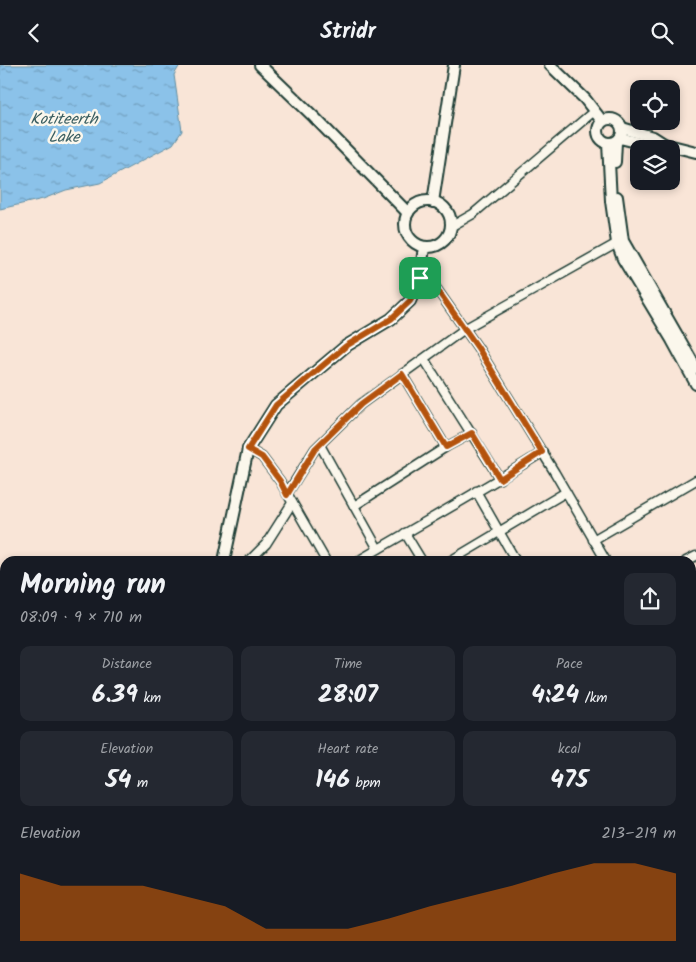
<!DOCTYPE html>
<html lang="en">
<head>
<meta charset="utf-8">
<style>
	body { margin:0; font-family:Kalam,sans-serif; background:#242831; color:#f1f3f6; height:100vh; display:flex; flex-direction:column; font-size:19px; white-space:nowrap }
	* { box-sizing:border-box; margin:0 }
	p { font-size:16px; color:#9ea1a6 }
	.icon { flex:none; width:28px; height:28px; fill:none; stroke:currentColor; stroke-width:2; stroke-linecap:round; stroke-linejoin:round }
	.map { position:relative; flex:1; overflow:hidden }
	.sheet { position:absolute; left:0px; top:491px; width:696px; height:406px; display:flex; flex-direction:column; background:#171b24; border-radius:15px 15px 0 0; box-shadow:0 2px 8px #0003 }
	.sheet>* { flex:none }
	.fabs { position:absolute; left:630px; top:15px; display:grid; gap:10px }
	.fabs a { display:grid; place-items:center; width:50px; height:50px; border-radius:10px; background:#171b24; box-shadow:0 2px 8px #0003; font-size:25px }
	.pin { position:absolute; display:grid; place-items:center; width:42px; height:42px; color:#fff; margin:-21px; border-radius:10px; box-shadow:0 2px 8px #0006 }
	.round { display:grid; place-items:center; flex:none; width:52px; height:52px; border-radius:10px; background:#242831 }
	.head { display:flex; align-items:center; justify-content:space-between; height:85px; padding:0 20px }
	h1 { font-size:28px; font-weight:800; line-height:38px }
	.metrics { display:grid; grid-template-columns:repeat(3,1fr); gap:8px; height:85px; padding:5px 20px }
	.metrics div { display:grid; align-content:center; border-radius:10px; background:#242831; text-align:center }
	.metrics b { font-size:25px; font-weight:800 }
	.metrics small { font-size:14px; font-weight:400 }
	.metrics p { font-size:14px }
	.chart { height:140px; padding:10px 20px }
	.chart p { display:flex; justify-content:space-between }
	.chart svg { width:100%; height:90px; margin-top:5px; fill:#b45309; opacity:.7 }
	header { display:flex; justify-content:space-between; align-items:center; height:65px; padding:0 20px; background:#171b24; font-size:22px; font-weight:800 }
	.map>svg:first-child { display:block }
	.water { fill:url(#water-ripples); stroke:#608da1 }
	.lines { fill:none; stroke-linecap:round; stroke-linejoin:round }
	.street-casing { stroke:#1f3d34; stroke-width:11 }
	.secondary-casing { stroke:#1f3d34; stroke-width:14 }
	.street { stroke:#fbf7ec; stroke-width:8 }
	.secondary { stroke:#fbf7ec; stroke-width:10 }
	.route-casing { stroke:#fff; stroke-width:10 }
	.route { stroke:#b45309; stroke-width:6 }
	.labels { text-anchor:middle; stroke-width:5; stroke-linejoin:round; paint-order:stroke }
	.water-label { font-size:16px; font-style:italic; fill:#3a5e61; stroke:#fbf7ec }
</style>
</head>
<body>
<header><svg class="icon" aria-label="back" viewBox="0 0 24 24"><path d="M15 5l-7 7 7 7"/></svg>Stridr<svg class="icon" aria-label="search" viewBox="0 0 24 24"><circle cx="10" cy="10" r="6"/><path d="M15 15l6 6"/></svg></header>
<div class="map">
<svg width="696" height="897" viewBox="0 0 696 897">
	<defs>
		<pattern id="water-ripples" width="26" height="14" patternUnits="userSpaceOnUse" patternTransform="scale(1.25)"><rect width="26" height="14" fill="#8bc2e9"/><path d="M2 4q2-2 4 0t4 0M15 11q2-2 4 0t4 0" fill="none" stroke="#719fbe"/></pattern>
	</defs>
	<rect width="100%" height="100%" fill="#f9e5d7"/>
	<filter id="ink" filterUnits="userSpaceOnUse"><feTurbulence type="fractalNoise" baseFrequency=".02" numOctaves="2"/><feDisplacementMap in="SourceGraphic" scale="10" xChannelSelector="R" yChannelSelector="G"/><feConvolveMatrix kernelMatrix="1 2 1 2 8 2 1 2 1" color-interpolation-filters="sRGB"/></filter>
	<g filter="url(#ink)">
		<polygon class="water" points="0,0 180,0 174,10 182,66 173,79 100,118 66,125 43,134 0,144"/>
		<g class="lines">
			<g class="street-casing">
				<g id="street">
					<polyline points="452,161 473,149 593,47"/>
					<polyline points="420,213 430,218 436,223 478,283 555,408 606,496"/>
					<polyline points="424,294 500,414"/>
					<polyline points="402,309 446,382"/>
					<polyline points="320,380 378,484"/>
					<polyline points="248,384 262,392 280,416 326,496"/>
					<polyline points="476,426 516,496"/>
					<polyline points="287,429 315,384 361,339 466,263 621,176"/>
					<polyline points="354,441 446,382 472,368"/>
					<polyline points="405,468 422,496"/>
					<polyline points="593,475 696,415"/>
					<polyline points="249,496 266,479 292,438"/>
					<path d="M 358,496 C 419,460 482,425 543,387"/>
					<polyline points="450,496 566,427"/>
					<polyline points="686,496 696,491"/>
					<polyline points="0,568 5,568"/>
					<polyline points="0,601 5,601"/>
					<polyline points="691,632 696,641"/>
					<polyline points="0,641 5,641"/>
					<polyline points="182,892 185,897"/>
					<polyline points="374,892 378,897"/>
					<polyline points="464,892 467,897"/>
					<polyline points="559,892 562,897"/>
					<polyline points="660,892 662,897"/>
				</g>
			</g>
			<g class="secondary-casing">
				<g id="secondary">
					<polyline points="260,0 314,52 408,148"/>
					<polyline points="550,0 585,34 602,56"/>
					<circle cx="610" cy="66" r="12"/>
					<polyline points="622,63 653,72 664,79"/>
					<polyline points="620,73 652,81 664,79 696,87"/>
					<polyline points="608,78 611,136 617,178 623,194 672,275 696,319"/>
					<polyline points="615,97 616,77"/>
					<polyline points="617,132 623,176 696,303"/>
					<circle cx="428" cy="159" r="23"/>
					<polyline points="433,137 454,0"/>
					<polyline points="224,496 248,384 276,340 346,281 391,254 410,236 420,213 424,182"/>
					<polyline points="691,653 696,650"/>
					<polyline points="691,796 696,793"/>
					<polyline points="83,897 85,892"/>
					<polyline points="279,897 287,892"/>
					<polyline points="521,897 527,892"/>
				</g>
			</g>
			<use href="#street" class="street"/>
			<use href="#secondary" class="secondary"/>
		</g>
	</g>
	<g class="lines" filter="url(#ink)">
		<g class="route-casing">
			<polygon id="route" points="420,213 430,218 436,223 478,283 542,387 500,414 472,368 446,382 402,309 361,339 315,384 287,430 280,416 262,392 248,384 276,340 346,281 391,254 410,236"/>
		</g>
		<use href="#route" class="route"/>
	</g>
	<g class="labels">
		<g class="water-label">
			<text x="64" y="59">Kotiteerth<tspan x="64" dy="18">Lake</tspan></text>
		</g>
	</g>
</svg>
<div class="fabs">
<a><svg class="icon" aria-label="locate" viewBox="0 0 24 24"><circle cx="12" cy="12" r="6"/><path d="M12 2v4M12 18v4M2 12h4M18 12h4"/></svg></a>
<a><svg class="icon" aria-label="layers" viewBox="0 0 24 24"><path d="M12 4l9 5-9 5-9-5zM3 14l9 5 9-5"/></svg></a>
</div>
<div class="pin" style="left:420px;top:213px;background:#1e9e55"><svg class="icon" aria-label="arrive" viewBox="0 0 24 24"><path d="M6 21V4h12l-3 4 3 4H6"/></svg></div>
<section class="sheet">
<div class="head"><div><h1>Morning run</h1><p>08:09 · 9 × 710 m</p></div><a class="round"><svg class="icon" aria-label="share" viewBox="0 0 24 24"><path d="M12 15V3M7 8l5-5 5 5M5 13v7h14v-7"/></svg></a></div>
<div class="metrics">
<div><p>Distance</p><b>6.39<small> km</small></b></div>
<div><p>Time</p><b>28:07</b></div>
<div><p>Pace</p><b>4:24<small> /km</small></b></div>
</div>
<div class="metrics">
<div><p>Elevation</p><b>54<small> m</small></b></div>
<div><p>Heart rate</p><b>146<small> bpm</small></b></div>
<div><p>kcal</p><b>475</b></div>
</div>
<div class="chart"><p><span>Elevation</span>213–219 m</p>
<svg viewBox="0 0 160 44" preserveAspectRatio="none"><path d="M0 44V11L10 17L20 17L30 17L40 22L50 27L60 38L70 38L80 38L90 33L100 27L110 22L120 17L130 11L140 6L150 6L160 11V44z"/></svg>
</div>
</section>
</div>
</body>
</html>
